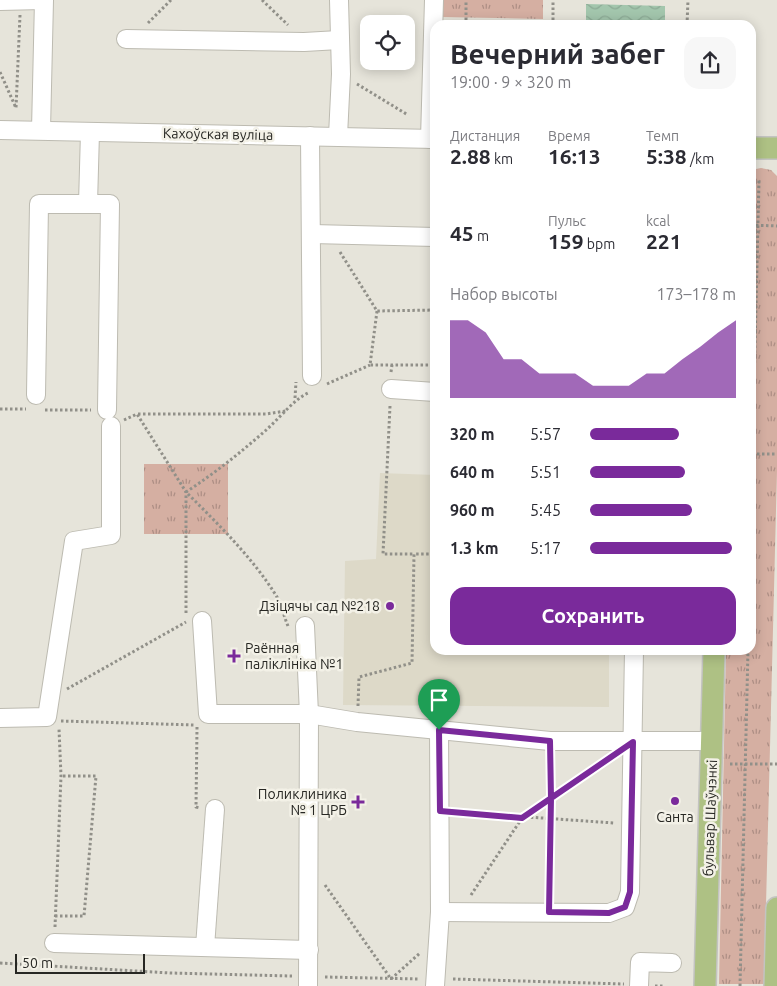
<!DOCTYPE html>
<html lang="ru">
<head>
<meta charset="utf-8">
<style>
	body { margin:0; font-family:Ubuntu,sans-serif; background:#f7f7f7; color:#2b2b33; height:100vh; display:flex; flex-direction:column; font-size:19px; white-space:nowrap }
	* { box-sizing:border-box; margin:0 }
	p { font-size:16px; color:#7c7c81 }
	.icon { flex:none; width:28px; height:28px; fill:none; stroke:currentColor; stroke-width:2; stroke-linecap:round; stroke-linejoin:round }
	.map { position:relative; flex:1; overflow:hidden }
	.sheet { position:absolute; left:430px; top:20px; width:326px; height:635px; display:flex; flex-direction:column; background:#fff; border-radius:15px; box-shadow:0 2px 12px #0003 }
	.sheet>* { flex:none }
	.fabs { position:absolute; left:360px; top:15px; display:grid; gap:10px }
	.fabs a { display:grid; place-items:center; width:55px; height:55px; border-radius:10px; background:#fff; box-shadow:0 2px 12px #0003; font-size:25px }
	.scale { position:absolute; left:15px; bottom:12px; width:130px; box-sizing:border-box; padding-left:5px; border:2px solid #272723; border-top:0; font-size:14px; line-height:18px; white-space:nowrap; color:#272723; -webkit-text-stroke:4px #f3f1e7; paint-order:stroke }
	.pin { position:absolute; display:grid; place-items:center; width:42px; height:42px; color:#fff; margin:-51px -21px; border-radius:50% 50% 50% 0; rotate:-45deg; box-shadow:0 0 5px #0007 }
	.pin .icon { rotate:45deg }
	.round { display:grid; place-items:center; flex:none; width:52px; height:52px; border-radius:15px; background:#f7f7f7 }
	.summary { display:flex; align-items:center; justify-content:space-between; height:85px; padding:0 20px }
	h1 { font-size:28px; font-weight:600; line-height:38px }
	.stats { display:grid; grid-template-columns:repeat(3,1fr); gap:8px; height:85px; padding:5px 20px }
	.stats div { display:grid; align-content:center }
	.stats b { font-size:21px; font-weight:600 }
	.stats small { font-size:14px; font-weight:400 }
	.stats p { font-size:14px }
	.chart { height:140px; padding:10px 20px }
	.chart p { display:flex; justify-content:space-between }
	.chart svg { width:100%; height:90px; margin-top:5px; fill:#7a2a9b; opacity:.7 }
	.cta { display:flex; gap:10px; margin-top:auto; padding:10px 20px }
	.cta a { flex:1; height:58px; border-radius:15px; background:#7a2a9b; color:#fff; font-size:20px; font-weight:600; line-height:58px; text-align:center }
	ul { padding:0 20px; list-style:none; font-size:16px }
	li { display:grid; grid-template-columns:80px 60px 1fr; align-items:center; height:38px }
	li i { height:12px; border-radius:6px; background:#7a2a9b }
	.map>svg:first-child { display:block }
	.built { fill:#ddd9c8 }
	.park { fill:url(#park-tufts) }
	.water { fill:url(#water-waves) }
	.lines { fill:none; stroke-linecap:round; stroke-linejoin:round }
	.minor-casing { stroke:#bdbbb1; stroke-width:20 }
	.major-casing { stroke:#c3c3c1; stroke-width:24 }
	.path { stroke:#919089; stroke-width:3; stroke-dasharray:2.5 2.5; stroke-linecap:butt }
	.minor { stroke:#fff; stroke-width:18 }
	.major { stroke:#aec184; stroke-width:21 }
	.route-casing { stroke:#fff; stroke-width:10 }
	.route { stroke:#7a2a9b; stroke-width:6 }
	.poi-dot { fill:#7a2a9b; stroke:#f3f1e7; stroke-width:2 }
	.labels { text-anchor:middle; stroke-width:5; stroke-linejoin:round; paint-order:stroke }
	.street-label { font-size:14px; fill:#272723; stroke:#f3f1e7 }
	.poi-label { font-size:14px; fill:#272723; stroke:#f3f1e7; text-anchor:end }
</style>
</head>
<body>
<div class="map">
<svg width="777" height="986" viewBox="0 0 777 986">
	<defs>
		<pattern id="park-tufts" width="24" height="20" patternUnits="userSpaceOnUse" patternTransform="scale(1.25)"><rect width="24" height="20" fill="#d5afa2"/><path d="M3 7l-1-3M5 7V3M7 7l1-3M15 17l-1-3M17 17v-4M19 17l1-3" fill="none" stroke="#ad8e84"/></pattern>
		<pattern id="water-waves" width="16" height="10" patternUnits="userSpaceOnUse" patternTransform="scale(1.25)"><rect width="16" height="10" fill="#a3c6ad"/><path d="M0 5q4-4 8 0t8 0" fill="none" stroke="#8caa95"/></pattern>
	</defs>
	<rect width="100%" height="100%" fill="#e6e4da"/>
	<polygon class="built" points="380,473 435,475 435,650 609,650 609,707 343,705 345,561 376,559"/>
	<g class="park">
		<polygon points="441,0 543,0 543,19 441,17"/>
		<polygon points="761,168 771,170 777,176 777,471 764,984 719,984 726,650 751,650 751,170"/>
		<rect x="144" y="464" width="84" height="70"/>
	</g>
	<polygon class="water" points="586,4 665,6 665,25 586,25"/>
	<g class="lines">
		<g class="minor-casing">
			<g id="minor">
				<polyline points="0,1 43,0"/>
				<polyline points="126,39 304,42 339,40"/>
				<polyline points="0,130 435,139"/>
				<polyline points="41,130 44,0"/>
				<polyline points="90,132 88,204 110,204 107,410"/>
				<polyline points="310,136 312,376"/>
				<polyline points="338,136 341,74 339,0"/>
				<polyline points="430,139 434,0"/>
				<polyline points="312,234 435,237"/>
				<polyline points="391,389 435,392"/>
				<polyline points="36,395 39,204 88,204"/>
				<polyline points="202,621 208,714 309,714 357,722 550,741 712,741"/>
				<polyline points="305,626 309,714 308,986"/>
				<polyline points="0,718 47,717 74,541 111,535 111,426"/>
				<polyline points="440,912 609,913 625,907 630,892 634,650"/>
				<polyline points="54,943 309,950"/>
				<polyline points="205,947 215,809"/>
				<polyline points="435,986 440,912 439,730"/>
				<polyline points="639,986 640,962 672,963"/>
			</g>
		</g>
		<g class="major-casing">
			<g id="major">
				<polyline points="751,148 777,148"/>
				<polyline points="705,986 714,650"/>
				<polyline points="775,986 777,908"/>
			</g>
		</g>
		<g class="path">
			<polyline points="262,0 288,25"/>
			<polyline points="148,23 171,0"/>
			<polyline points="466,25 466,0"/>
			<polyline points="553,25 553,0"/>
			<polyline points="687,25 688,0"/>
			<polyline points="0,72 16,108 20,15"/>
			<polyline points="357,84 408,115"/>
			<polyline points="751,225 777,226"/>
			<polyline points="340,252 377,311 435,310"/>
			<polyline points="377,311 370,365 435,365"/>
			<polyline points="391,372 392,365"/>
			<polyline points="327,384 370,365"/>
			<polyline points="295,398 296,382"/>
			<polyline points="390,406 383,554 414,554"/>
			<polyline points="0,409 26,409"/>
			<polyline points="45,410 91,410"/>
			<polyline points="138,414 266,414 286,411"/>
			<polyline points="124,420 137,414 186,492 186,615"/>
			<polyline points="752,454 777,454"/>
			<polyline points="751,513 759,180"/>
			<path d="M 288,626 C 284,617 282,606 277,597 C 253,558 219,525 186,492 C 215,473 240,453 265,431 C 279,419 293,400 308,393"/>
			<polyline points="67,689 186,622"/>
			<polyline points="358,706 359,677 412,663 414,554 435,554"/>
			<polyline points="61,721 195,725"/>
			<polyline points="197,727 196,807 200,808"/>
			<polyline points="730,764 777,764"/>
			<polyline points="456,812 614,823"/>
			<polyline points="325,885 391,979 420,953"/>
			<polyline points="471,895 522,818 610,758"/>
			<polyline points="549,898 550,757"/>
			<polyline points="55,916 84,916 96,776 61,776"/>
			<polyline points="55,927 61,776 59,729"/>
			<polyline points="0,963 170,973 292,976"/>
			<polyline points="325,977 419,979"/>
			<polyline points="453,979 624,984"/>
			<polyline points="655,986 663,986"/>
			<polyline points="740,986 748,650"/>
		</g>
		<use href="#minor" class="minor"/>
		<use href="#major" class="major"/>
	</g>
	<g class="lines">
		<g class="route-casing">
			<polyline id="route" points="439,730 550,741 551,798 549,912 609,913 625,907 630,892 633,742 522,818 440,811 439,730"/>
		</g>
		<use href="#route" class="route"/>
	</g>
	<g class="poi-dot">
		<circle cx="390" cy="606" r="5"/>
		<path d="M231.5 648.5h5v5h5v5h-5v5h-5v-5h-5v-5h5z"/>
		<circle cx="675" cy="801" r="5"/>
		<path d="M355.5 794.5h5v5h5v5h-5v5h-5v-5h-5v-5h5z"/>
	</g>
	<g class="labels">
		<g class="street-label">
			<text transform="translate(218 134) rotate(1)" y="5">Кахоўская вуліца</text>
			<text transform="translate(710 818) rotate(-88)" y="5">бульвар Шаўчэнкі</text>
		</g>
		<g class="poi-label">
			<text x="380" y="611">Дзіцячы сад №218</text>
			<text x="245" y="653" text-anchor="start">Раённая<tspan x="245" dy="16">паліклініка №1</tspan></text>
			<text x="347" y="799">Поликлиника<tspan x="347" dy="16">№ 1 ЦРБ</tspan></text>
			<text x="675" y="822" text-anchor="middle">Санта</text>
		</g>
	</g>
</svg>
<div class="fabs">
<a><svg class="icon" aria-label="locate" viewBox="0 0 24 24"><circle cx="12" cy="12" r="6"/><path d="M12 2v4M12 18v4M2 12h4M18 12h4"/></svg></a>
</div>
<div class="scale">50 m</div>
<div class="pin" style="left:439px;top:730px;background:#1e9e55"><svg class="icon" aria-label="arrive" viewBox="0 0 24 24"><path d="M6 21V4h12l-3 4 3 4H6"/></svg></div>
<section class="sheet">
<div class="summary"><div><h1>Вечерний забег</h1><p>19:00 · 9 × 320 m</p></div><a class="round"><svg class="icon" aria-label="share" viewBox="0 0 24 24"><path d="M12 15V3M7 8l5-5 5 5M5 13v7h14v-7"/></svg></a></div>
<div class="stats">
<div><p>Дистанция</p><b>2.88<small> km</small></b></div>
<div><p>Время</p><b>16:13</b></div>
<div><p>Темп</p><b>5:38<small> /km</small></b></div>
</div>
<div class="stats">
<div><b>45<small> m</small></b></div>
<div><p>Пульс</p><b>159<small> bpm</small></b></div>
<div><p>kcal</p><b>221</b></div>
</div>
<div class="chart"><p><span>Набор высоты</span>173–178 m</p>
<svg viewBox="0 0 160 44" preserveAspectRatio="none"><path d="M0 44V6L10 6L20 12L30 25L40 25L50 32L60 32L70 32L80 38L90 38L100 38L110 32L120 32L130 25L140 19L150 12L160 6V44z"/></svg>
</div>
<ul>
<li><b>320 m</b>5:57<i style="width:61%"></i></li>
<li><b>640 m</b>5:51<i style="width:65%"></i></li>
<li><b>960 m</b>5:45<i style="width:70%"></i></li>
<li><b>1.3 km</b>5:17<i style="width:97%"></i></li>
</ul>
<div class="cta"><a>Сохранить</a></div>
</section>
</div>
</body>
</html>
